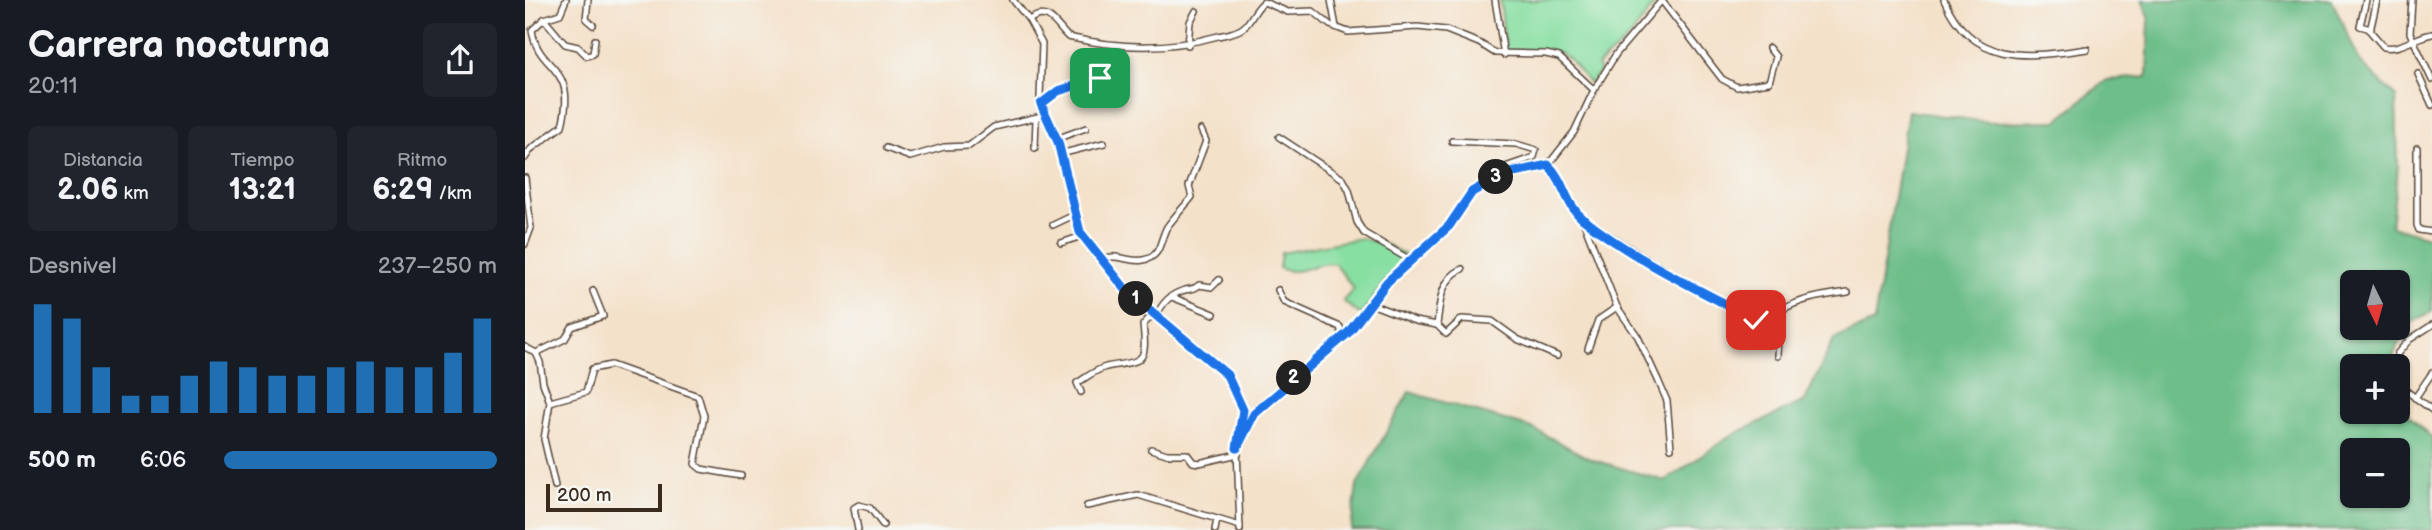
<!DOCTYPE html>
<html lang="es">
<head>
<meta charset="utf-8">
<style>
	body { margin:0; font-family:"Balsamiq Sans",sans-serif; background:#20242c; color:#f1f3f6; height:100vh; display:flex; flex-direction:column; font-size:26px; white-space:nowrap }
	* { box-sizing:border-box; margin:0 }
	p { font-size:23px; color:#9ea1a6 }
	.icon { flex:none; width:38px; height:38px; fill:none; stroke:currentColor; stroke-width:2; stroke-linecap:round; stroke-linejoin:round }
	.map { position:relative; flex:1; overflow:hidden }
	.details { display:flex; flex-direction:column; background:#171b24; width:525px }
	.details>* { flex:none }
	.needle { width:46px; rotate:175deg }
	.fabs { position:absolute; left:1815px; top:270px; display:grid; gap:14px }
	.fabs a { display:grid; place-items:center; width:70px; height:70px; border-radius:10px; background:#171b24; box-shadow:0 2px 5px #0004; font-size:35px }
	.scale { position:absolute; left:21px; bottom:18px; width:116px; box-sizing:border-box; padding-left:7px; border:4px solid #3b2a1e; border-top:0; font-size:19px; line-height:24px; white-space:nowrap; color:#3b2a1e; -webkit-text-stroke:5px #f6f6f2; paint-order:stroke }
	.pin { position:absolute; display:grid; place-items:center; width:60px; height:60px; color:#fff; margin:-30px; border-radius:14px; box-shadow:0 4px 10px #0006 }
	.km { position:absolute; width:35px; height:35px; margin:-18px; border-radius:50%; background:#222; color:#fff; font-size:19px; line-height:35px; text-align:center }
	.round { display:grid; place-items:center; flex:none; width:74px; height:74px; border-radius:10px; background:#20242c }
	.headline { display:flex; align-items:center; justify-content:space-between; height:119px; padding:0 28px }
	h1 { font-size:38px; font-weight:600; line-height:52px }
	.figures { display:grid; grid-template-columns:repeat(3,1fr); gap:10px; height:119px; padding:7px 28px }
	.figures div { display:grid; align-content:center; border-radius:10px; background:#20242c; text-align:center }
	.figures b { font-size:30px; font-weight:600 }
	.figures small { font-size:19px; font-weight:400 }
	.figures p { font-size:19px }
	.chart { height:196px; padding:14px 28px }
	.chart p { display:flex; justify-content:space-between }
	.chart svg { width:100%; height:126px; margin-top:7px; stroke:#1f6fb2; stroke-width:6 }
	ul { padding:0 28px; list-style:none; font-size:23px }
	li { display:grid; grid-template-columns:112px 84px 1fr; align-items:center; height:52px }
	li i { height:18px; border-radius:9px; background:#1f6fb2 }
	main { display:flex; flex:1; min-height:0 }
	.map>svg:first-child { display:block }
	.green { fill:#87dfa2; stroke:#618460; stroke-width:2 }
	.forest { fill:#6dbe88; stroke:#547453; stroke-width:2; fill-rule:evenodd }
	.lines { fill:none; stroke-linecap:round; stroke-linejoin:round }
	.minor-casing { stroke:#574538; stroke-width:8 }
	.minor { stroke:#fff; stroke-width:5 }
	.route-casing { stroke:#fff; stroke-width:14 }
	.route { stroke:#1a73e8; stroke-width:9 }
</style>
</head>
<body>
<main>
<section class="details">
<div class="headline"><div><h1>Carrera nocturna</h1><p>20:11</p></div><a class="round"><svg class="icon" aria-label="share" viewBox="0 0 24 24"><path d="M12 15V3M7 8l5-5 5 5M5 13v7h14v-7"/></svg></a></div>
<div class="figures">
<div><p>Distancia</p><b>2.06<small> km</small></b></div>
<div><p>Tiempo</p><b>13:21</b></div>
<div><p>Ritmo</p><b>6:29<small> /km</small></b></div>
</div>
<div class="chart"><p><span>Desnivel</span>237–250 m</p>
<svg viewBox="0 0 160 44" preserveAspectRatio="none"><path d="M5 44V6M15 44V11M25 44V28M35 44V38M45 44V38M55 44V31M65 44V26M75 44V28M85 44V31M95 44V31M105 44V28M115 44V26M125 44V28M135 44V28M145 44V23M155 44V11"/></svg>
</div>
<ul>
<li><b>500 m</b>6:06<i style="width:100%"></i></li>
</ul>
</section>
<div class="map">
<svg width="1907" height="530" viewBox="0 0 1907 530">
	<rect width="100%" height="100%" fill="#f6f6f2"/>
	<filter id="ink" filterUnits="userSpaceOnUse"><feTurbulence type="fractalNoise" baseFrequency=".0143" numOctaves="2"/><feDisplacementMap in="SourceGraphic" scale="14" xChannelSelector="R" yChannelSelector="G"/><feConvolveMatrix kernelMatrix="1 2 1 2 8 2 1 2 1" color-interpolation-filters="sRGB"/></filter>
	<filter id="wash" filterUnits="userSpaceOnUse"><feTurbulence type="fractalNoise" baseFrequency=".00686" numOctaves="4" result="noise"/><feDisplacementMap in="SourceGraphic" scale="28" xChannelSelector="R" yChannelSelector="G"/><feGaussianBlur stdDeviation="1.57" result="paint"/><feColorMatrix in="noise" values="0 0 0 0 0 0 0 0 0 0 0 0 0 0 0 0 0 1.4 0 .05"/><feComposite in="paint" operator="in"/></filter>
	<g filter="url(#wash)">
		<rect width="100%" height="100%" fill="#f4e1c9"/>
		<g class="green">
			<polygon points="975,0 1133,0 1104,38 1072,66 1075,71 1065,84 1044,59 1033,52 981,51"/>
			<path d="M 836,238 L 862,245 L 886,258 L 863,277 L 836,315 L 818,301 L 829,289 L 810,264 C 790,260 775,278 754,268 L 756,253 Z"/>
		</g>
		<path class="forest" d="M 1617,0 L 1807,0 L 1835,62 L 1871,97 L 1873,166 L 1866,226 L 1907,238 L 1907,312 L 1881,325 L 1864,366 L 1827,366 L 1827,411 L 1872,411 L 1873,394 L 1877,409 L 1907,438 L 1907,530 L 826,530 L 832,485 L 884,392 L 1007,428 L 1065,459 L 1140,481 L 1205,436 L 1280,401 L 1309,339 L 1349,322 L 1383,111 L 1463,122 L 1531,121 L 1582,80 L 1622,77 L 1624,17 ZM 1827,282 L 1872,282 L 1872,327 L 1827,327 ZM 1827,450 L 1872,450 L 1872,495 L 1827,495 Z"/>
	</g>
	<g filter="url(#ink)">
		<g class="lines">
			<g class="minor-casing">
				<g id="minor">
					<polyline points="63,0 61,19 68,25"/>
					<polyline points="488,0 504,20 517,44 515,97 533,142 555,232 602,291 703,375 718,410 714,435"/>
					<polyline points="806,0 811,27"/>
					<polyline points="970,0 979,55"/>
					<path d="M 1419,0 C 1447,65 1502,58 1562,49"/>
					<polyline points="1841,0 1835,26 1846,29"/>
					<path d="M 1852,0 L 1845,31 L 1859,47 C 1876,50 1890,37 1907,34"/>
					<polyline points="1887,0 1885,33 1907,80"/>
					<polyline points="1137,1 1197,79 1212,87 1244,82 1251,57 1244,48"/>
					<polyline points="19,19 40,44 53,47 62,56 68,54 70,40"/>
					<path d="M 504,20 C 524,6 531,26 543,37 C 594,49 644,50 693,36 C 702,34 712,33 719,27 C 727,20 730,8 739,2 L 763,12 L 788,11 L 805,25 L 823,32 L 892,27 L 921,30 L 954,43 L 970,53 L 1021,54 L 1034,57 L 1069,90"/>
					<polyline points="663,45 665,22 671,11"/>
					<polyline points="1893,74 1907,105"/>
					<polyline points="516,104 533,91 575,78 582,80 583,87"/>
					<polyline points="754,137 818,179 824,190 832,222 839,233 885,260"/>
					<polyline points="531,139 561,128"/>
					<polyline points="927,141 991,144 1011,150 1009,157 963,173 959,183"/>
					<polyline points="361,148 385,157 419,147 444,146 469,127 521,115"/>
					<polyline points="510,148 511,119"/>
					<polyline points="1892,148 1892,225 1894,230 1907,232"/>
					<polyline points="535,154 579,143"/>
					<path d="M 0,158 L 6,149 L 37,126 C 53,62 13,73 7,30 L 19,19 L 35,14 L 41,0"/>
					<polyline points="1023,165 1045,204 1057,218 1092,307 1113,337 1133,380 1142,401 1146,448"/>
					<polyline points="0,178 6,228 0,244"/>
					<path d="M 1060,220 L 1147,275 L 1239,322 C 1263,301 1292,296 1323,292"/>
					<polyline points="528,225 549,215"/>
					<polyline points="536,243 557,236"/>
					<path d="M 575,259 C 596,253 603,263 618,260 C 637,257 634,241 642,227 C 649,217 659,207 667,197 L 664,186 L 681,141 L 676,130"/>
					<polyline points="753,290 759,302 815,327 818,337"/>
					<polyline points="647,297 689,314"/>
					<polyline points="846,304 890,321 912,325 921,334 937,319 967,321 992,339 1032,356"/>
					<path d="M 631,317 C 636,305 644,295 657,291 C 665,288 668,291 674,285 L 687,287 L 694,280"/>
					<polyline points="1239,322 1254,334 1253,356"/>
					<path d="M 912,325 C 915,302 915,280 937,269"/>
					<polyline points="0,347 11,353 15,362 18,383 25,402 19,439 30,486"/>
					<polyline points="1063,349 1073,320 1092,307"/>
					<polyline points="11,353 40,339 47,327 78,316 68,291"/>
					<polyline points="1872,366 1872,354 1884,340 1907,325"/>
					<polyline points="1872,384 1907,410"/>
					<path d="M 556,392 L 552,383 C 562,377 570,370 581,367 C 616,360 623,366 618,325 L 628,314"/>
					<polyline points="1890,398 1907,373"/>
					<polyline points="25,402 61,392 67,369 86,365 173,396 179,416 170,464 176,469 216,476"/>
					<polyline points="626,449 642,454 662,454 668,462 674,463 713,454"/>
					<polyline points="562,506 613,495 715,526"/>
					<polyline points="333,530 329,508 334,505 345,508 358,525"/>
					<polyline points="690,530 692,519"/>
					<polyline points="715,530 712,448 729,414 824,332 862,282 924,226 947,192 976,175 1023,165 1049,132 1069,90 1091,54 1137,0"/>
				</g>
			</g>
			<use href="#minor" class="minor"/>
		</g>
	</g>
	<g class="lines" filter="url(#ink)">
		<g class="route-casing">
			<path id="route" d="M 575,78 L 533,91 L 516,104 L 533,142 L 555,232 L 602,291 L 702,375 L 718,410 L 712,448 L 729,414 L 824,332 L 862,282 L 924,226 L 947,192 L 976,175 L 1023,165 C 1039,180 1040,204 1058,219 C 1110,260 1173,289 1231,320"/>
		</g>
		<use href="#route" class="route"/>
	</g>
</svg>
<div class="fabs">
<a><svg class="needle" viewBox="-14 -14 28 28"><path d="M0-13l5 13h-10z" fill="#e53935"/><path d="M0 13l5-13h-10z" fill="#9ea1a6"/></svg></a>
<a>+</a>
<a>−</a>
</div>
<div class="scale">200 m</div>
<div class="pin" style="left:575px;top:78px;background:#1e9e55"><svg class="icon" aria-label="arrive" viewBox="0 0 24 24"><path d="M6 21V4h12l-3 4 3 4H6"/></svg></div>
<div class="pin" style="left:1231px;top:320px;background:#d93025"><svg class="icon" aria-label="check" viewBox="0 0 24 24"><path d="M5 12l5 5 9-10"/></svg></div>
<b class="km" style="left:611px;top:299px">1</b>
<b class="km" style="left:769px;top:378px">2</b>
<b class="km" style="left:971px;top:177px">3</b>
</div>
</main>
</body>
</html>
